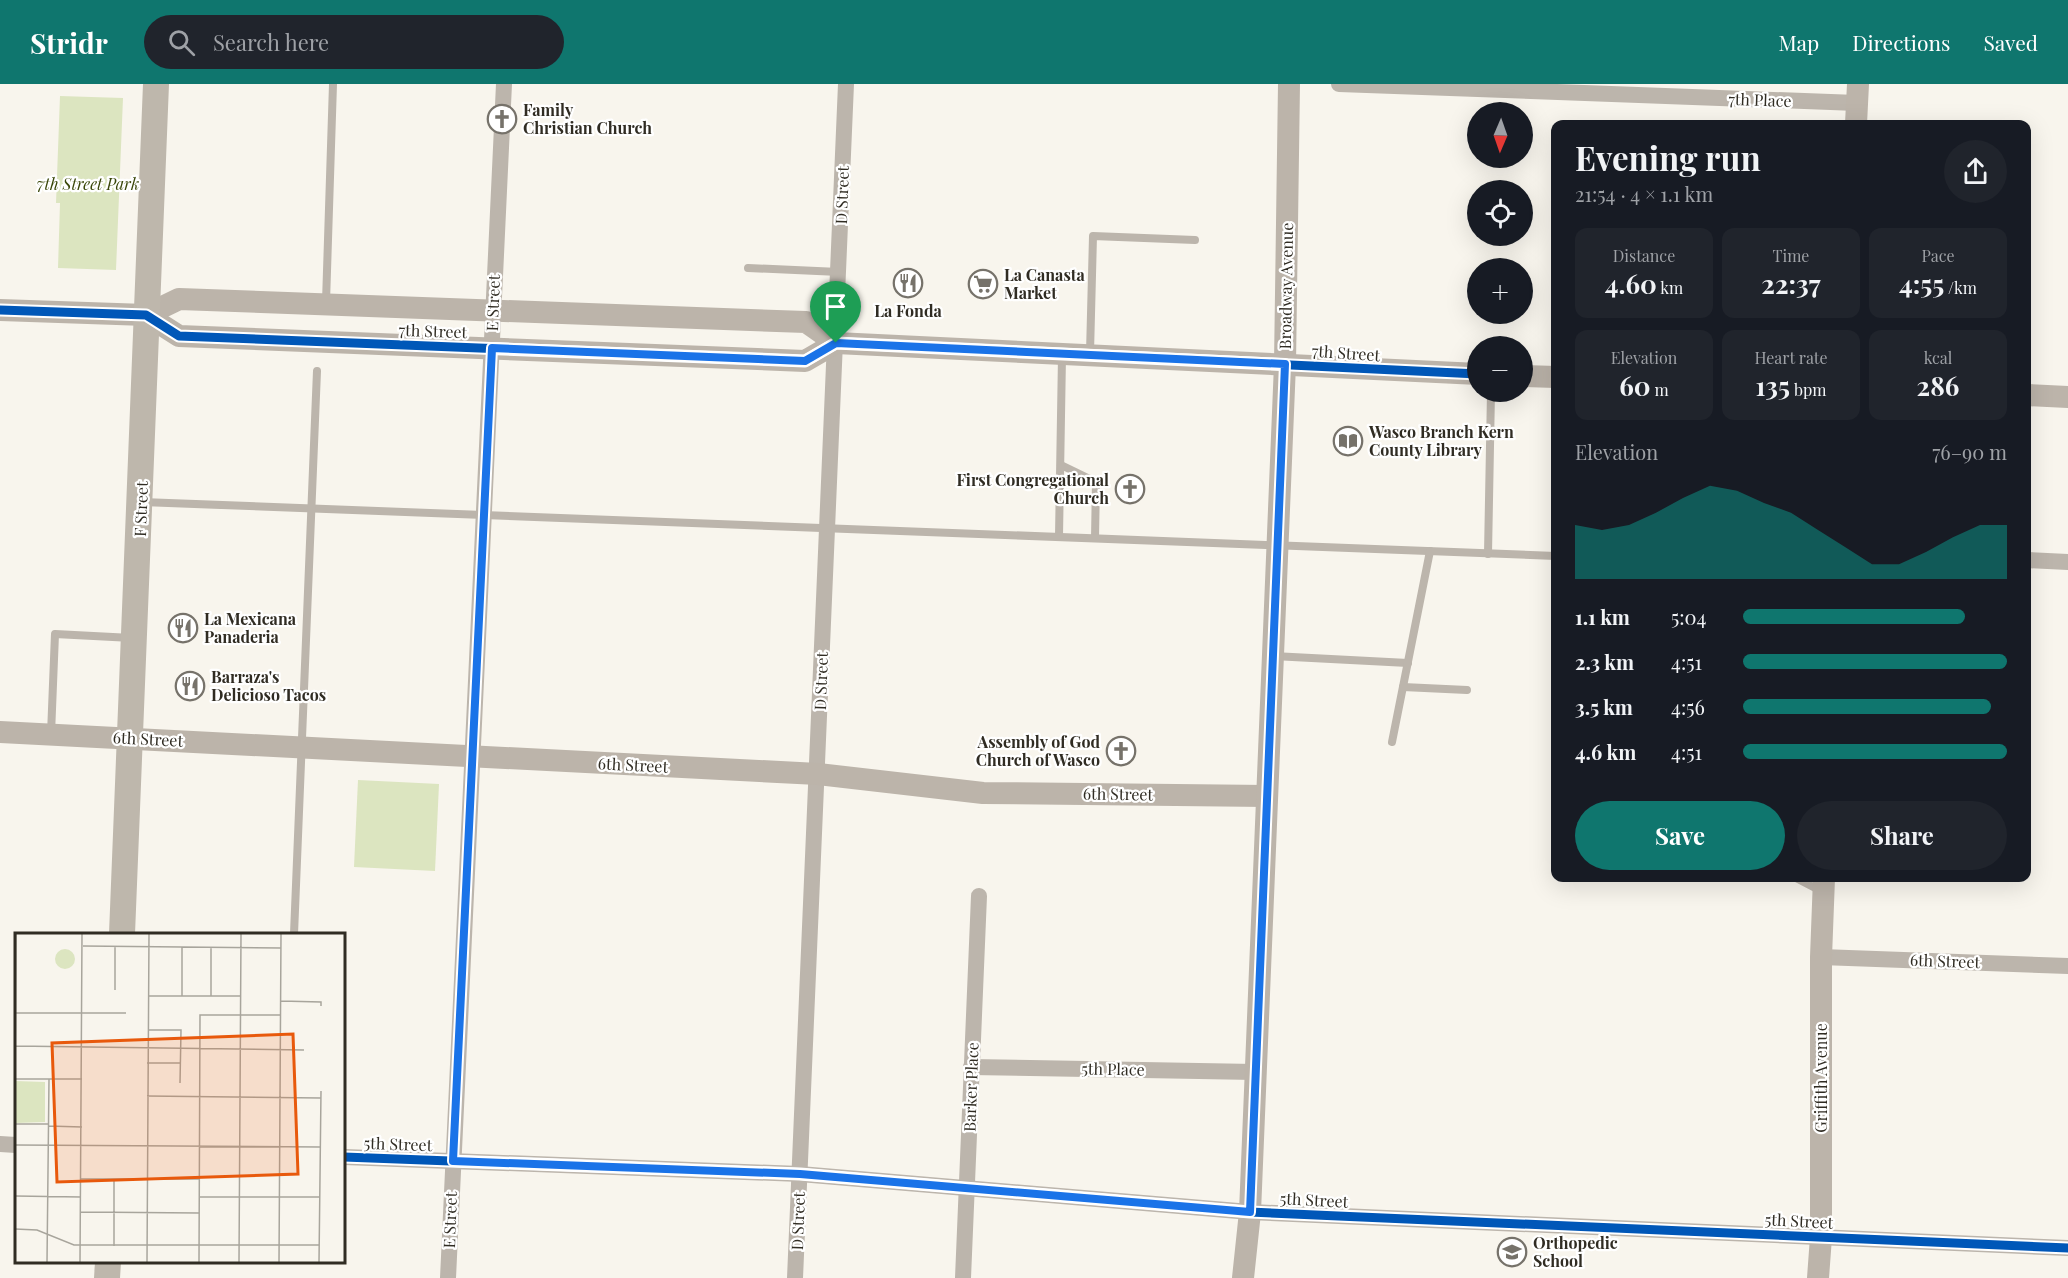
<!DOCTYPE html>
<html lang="en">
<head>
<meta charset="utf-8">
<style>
	body { margin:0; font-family:"Playfair Display",serif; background:#20242c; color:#f1f3f6; height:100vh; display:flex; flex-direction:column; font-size:22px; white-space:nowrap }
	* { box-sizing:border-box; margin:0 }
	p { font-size:20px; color:#9ea1a6 }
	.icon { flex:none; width:33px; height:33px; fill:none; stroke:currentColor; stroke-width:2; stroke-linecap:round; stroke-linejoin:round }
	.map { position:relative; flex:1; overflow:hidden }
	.drawer { position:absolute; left:1551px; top:36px; width:480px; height:762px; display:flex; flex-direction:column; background:#171b24; border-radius:12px; box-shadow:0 6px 24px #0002 }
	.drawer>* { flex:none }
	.needle { width:39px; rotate:182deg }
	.buttons { position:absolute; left:1467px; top:18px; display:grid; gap:12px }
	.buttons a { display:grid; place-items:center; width:66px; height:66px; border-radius:50%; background:#171b24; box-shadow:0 6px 24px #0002; font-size:30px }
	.pin { position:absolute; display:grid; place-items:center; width:51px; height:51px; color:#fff; margin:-62px -26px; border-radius:50% 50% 50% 0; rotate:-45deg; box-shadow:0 0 6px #0007 }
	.pin .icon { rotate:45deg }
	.round { display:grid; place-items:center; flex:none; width:63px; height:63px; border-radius:32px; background:#20242c }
	.overview { display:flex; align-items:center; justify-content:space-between; height:102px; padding:0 24px }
	h1 { font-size:33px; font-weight:700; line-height:45px }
	.stats { display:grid; grid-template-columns:repeat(3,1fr); gap:9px; height:102px; padding:6px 24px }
	.stats div { display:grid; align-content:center; border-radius:12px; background:#20242c; text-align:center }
	.stats b { font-size:26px; font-weight:700 }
	.stats small { font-size:16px; font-weight:400 }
	.stats p { font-size:16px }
	.chart { height:168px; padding:12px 24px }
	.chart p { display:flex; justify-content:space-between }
	.chart svg { width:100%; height:108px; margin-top:6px; fill:#0f766e; opacity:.7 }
	.primary-button { display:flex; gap:12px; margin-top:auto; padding:12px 24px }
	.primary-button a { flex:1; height:69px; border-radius:36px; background:#0f766e; color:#fff; font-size:24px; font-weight:700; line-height:69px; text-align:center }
	.primary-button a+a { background:#20242c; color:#f1f3f6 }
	ul { padding:0 24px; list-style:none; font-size:20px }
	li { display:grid; grid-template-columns:96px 72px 1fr; align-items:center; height:45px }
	li i { height:15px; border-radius:8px; background:#0f766e }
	header { display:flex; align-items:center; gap:36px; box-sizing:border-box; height:84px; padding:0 30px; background:#0f766e; color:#fff }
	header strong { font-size:28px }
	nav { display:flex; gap:33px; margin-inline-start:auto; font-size:21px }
	.search { width:420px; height:54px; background:#20242c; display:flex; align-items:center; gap:15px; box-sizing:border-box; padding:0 21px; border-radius:33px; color:#9ea1a6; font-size:22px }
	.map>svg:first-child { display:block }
	.green { fill:#dce5c0 }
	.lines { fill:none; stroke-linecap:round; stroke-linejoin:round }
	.lane { stroke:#bcb5ac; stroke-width:8 }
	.street { stroke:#bcb5ac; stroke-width:16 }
	.secondary { stroke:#bcb4aa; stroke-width:22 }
	.primary { stroke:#beb7ac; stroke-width:26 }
	.cycleway-casing { stroke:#fff; stroke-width:13 }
	.cycleway { stroke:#0057b8; stroke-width:9 }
	.route-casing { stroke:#fff; stroke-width:12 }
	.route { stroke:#1a73e8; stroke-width:8 }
	.labels { text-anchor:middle; stroke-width:4.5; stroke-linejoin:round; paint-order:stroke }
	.street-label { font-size:16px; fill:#302c23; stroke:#fff }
	.poi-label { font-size:16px; font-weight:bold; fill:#302c23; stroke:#fff; text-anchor:start }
	.park-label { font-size:16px; font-style:italic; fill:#394608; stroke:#fff }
	.inset-road { fill:none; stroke:#a8a59c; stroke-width:1.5 }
	.view { fill:#e8590c; fill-opacity:0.15; stroke:#e8590c; stroke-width:3 }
	.inset-edge { fill:none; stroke:#302c23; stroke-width:3 }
</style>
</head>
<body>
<header>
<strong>Stridr</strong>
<div class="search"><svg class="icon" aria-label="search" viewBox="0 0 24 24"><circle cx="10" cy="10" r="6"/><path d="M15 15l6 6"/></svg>Search here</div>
<nav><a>Map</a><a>Directions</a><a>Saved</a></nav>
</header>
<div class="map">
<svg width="2068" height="1194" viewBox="0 0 2068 1194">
	<rect width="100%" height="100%" fill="#f8f5ed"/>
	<g class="green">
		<polygon points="60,12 123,14 116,186 58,184 60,119 56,119"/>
		<polygon points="358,696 439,700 435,787 354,783"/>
	</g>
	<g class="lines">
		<g class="lane">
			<polyline points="748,184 839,188"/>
			<polyline points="326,218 333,0"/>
			<polyline points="1090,269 1093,152 1195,156"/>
			<polyline points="1061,381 1096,398 1095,454"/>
			<polyline points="142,418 1556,472"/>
			<polyline points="1059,452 1062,272"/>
			<polyline points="1488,470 1491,308"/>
			<polyline points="1273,572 1408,579"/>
			<polyline points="1403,603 1467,606"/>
			<polyline points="51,650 55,550 132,554"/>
			<polyline points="1392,658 1430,467"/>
			<polyline points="1796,794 1821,807"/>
			<polyline points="294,850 317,287"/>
		</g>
		<g class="street">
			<polyline points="1339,0 1857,19"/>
			<polyline points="2026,476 2068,478"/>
			<polyline points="1821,873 2068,882"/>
			<polyline points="971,983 1255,988"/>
			<polyline points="0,1060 16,1061"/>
			<polyline points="344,1073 800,1090 1250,1128 2068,1164"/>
			<polyline points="448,1194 504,0"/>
			<polyline points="795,1194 846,0"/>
			<polyline points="963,1194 979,812"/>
		</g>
		<g class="secondary">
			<polyline points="1856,40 1858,0"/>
			<polyline points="0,226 146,231 179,252 805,277 836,259 1478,290"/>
			<polyline points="146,231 179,215 806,238 836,259"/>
			<polyline points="1522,292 1556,293"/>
			<polyline points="2026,311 2068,313"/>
			<polyline points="0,648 818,690 983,709 1267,712"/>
			<polyline points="1243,1194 1250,1128 1285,280 1289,0"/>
			<polyline points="1818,1194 1821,1153 1821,873 1824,794"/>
		</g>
		<g class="primary">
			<polyline points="122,850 156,0"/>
			<polyline points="107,1194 108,1178"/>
		</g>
		<g class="cycleway-casing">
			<g id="cycleway">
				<polyline points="0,226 146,231 179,252 805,277 836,259 1478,290"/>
				<polyline points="344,1073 800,1090 1250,1128 2068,1164"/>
			</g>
		</g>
		<use href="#cycleway" class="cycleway"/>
	</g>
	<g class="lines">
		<g class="route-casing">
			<polygon id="route" points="836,259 1285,280 1250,1128 800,1090 453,1077 492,264 805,277"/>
		</g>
		<use href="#route" class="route"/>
	</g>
	<defs>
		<g id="church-ring" transform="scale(1.5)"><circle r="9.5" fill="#fff" stroke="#76726a" stroke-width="1.5"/><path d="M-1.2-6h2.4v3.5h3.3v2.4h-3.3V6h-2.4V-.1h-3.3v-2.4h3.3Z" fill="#76726a"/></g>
		<g id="restaurant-ring" transform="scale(1.5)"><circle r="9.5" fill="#fff" stroke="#76726a" stroke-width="1.5"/><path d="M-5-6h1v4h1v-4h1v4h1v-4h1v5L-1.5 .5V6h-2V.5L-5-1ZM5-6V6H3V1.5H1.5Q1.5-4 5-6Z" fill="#76726a"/></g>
		<g id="supermarket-ring" transform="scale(1.5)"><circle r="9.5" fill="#fff" stroke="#76726a" stroke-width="1.5"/><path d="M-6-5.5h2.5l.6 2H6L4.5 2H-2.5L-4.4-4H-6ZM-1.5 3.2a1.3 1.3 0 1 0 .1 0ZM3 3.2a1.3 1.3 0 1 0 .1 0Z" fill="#76726a"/></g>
		<g id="library-ring" transform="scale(1.5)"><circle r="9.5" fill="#fff" stroke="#76726a" stroke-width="1.5"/><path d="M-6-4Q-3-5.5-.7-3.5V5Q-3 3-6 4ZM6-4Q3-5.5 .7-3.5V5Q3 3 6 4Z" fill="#76726a"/></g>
		<g id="school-ring" transform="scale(1.5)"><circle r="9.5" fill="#fff" stroke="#76726a" stroke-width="1.5"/><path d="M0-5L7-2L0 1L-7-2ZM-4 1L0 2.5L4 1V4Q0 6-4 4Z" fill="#76726a"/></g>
	</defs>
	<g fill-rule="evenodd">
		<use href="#church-ring" x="502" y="35"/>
		<use href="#restaurant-ring" x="908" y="199"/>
		<use href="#supermarket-ring" x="983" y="200"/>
		<use href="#library-ring" x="1348" y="357"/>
		<use href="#church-ring" x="1130" y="405"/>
		<use href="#restaurant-ring" x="183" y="544"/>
		<use href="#restaurant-ring" x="190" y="602"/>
		<use href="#church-ring" x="1121" y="667"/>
		<use href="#school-ring" x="1512" y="1168"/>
	</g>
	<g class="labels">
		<g class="street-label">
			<text transform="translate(1760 16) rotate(2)" y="6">7th Place</text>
			<text transform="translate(842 111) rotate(-88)" y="6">D Street</text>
			<text transform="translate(1286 202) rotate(-89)" y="6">Broadway Avenue</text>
			<text transform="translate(493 219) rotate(-88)" y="6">E Street</text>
			<text transform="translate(433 247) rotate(2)" y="6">7th Street</text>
			<text transform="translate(1346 269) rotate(4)" y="6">7th Street</text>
			<text transform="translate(141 425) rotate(-88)" y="6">F Street</text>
			<text transform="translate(821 597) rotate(-88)" y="6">D Street</text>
			<text transform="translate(148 655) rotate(3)" y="6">6th Street</text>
			<text transform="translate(633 681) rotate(3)" y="6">6th Street</text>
			<text transform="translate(1118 710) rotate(1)" y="6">6th Street</text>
			<text transform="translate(1945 877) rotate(2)" y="6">6th Street</text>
			<text transform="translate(1113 985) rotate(1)" y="6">5th Place</text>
			<text transform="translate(1821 994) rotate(-90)" y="6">Griffith Avenue</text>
			<text transform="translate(971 1003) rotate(-88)" y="6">Barker Place</text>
			<text transform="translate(398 1060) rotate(2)" y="6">5th Street</text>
			<text transform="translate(1314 1116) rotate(3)" y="6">5th Street</text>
			<text transform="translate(450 1136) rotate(-88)" y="6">E Street</text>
			<text transform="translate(798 1137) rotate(-88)" y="6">D Street</text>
			<text transform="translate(1799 1137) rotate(3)" y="6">5th Street</text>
		</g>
		<g class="poi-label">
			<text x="523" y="32">Family<tspan x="523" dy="18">Christian Church</tspan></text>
			<text x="1004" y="197">La Canasta<tspan x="1004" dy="18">Market</tspan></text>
			<text x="908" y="233" text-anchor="middle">La Fonda</text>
			<text x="1369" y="354">Wasco Branch Kern<tspan x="1369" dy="18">County Library</tspan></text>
			<text x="1109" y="402" text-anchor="end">First Congregational<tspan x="1109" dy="18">Church</tspan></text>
			<text x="204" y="541">La Mexicana<tspan x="204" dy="18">Panaderia</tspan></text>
			<text x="211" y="599">Barraza's<tspan x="211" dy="18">Delicioso Tacos</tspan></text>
			<text x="1100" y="664" text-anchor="end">Assembly of God<tspan x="1100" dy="18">Church of Wasco</tspan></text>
			<text x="1533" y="1165">Orthopedic<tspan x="1533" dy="18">School</tspan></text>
		</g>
		<g class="park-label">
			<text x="88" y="106">7th Street Park</text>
		</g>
	</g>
	<g transform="translate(15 849)">
		<rect width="330" height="330" fill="#f8f5ed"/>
		<path d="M40 26a10 10 0 1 1 20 0a10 10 0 1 1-20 0ZM 0,148 L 30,149 L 30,189 L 0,190 Z" fill="#dce5c0"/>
		<path class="inset-road" d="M 68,13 L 266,15M 100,57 L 100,14M 134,63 L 226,63M 167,63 L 167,14M 196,63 L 196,14M 266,68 L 306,69 L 306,73M 0,80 L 111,80M 134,97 L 166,97 L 165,150M 0,113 L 289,117M 132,130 L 166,130M 0,146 L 1,1M 0,146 L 67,146M 132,163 L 306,165M 0,191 L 33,191M 33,193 L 67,194M 0,212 L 305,214M 184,214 L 265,214M 66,246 L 184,246M 0,263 L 66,264M 184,264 L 305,264M 66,279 L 184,280M 0,296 L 22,297 L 59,312 L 304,312M 99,313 L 99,246M 32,329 L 34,146M 65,329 L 67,1M 132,329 L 134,1M 184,329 L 185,82 L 266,82M 224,329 L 226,1M 264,329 L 266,1M 304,329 L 306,158"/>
		<path class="view" d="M 278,101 L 283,241 L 42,249 L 37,110 Z"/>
		<rect width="330" height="330" class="inset-edge"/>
	</g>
</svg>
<div class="buttons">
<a><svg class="needle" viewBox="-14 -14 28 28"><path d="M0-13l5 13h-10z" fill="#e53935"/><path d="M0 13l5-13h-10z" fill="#9ea1a6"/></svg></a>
<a><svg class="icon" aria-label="locate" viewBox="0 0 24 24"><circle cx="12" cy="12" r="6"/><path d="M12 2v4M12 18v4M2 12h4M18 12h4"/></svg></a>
<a>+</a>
<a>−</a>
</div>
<div class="pin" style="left:836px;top:259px;background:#1e9e55"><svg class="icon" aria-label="arrive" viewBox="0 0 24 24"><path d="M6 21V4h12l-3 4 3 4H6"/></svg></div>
<section class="drawer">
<div class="overview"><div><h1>Evening run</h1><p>21:54 · 4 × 1.1 km</p></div><a class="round"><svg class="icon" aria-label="share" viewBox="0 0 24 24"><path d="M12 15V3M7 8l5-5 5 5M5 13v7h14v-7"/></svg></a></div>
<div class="stats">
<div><p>Distance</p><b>4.60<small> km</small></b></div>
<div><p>Time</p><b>22:37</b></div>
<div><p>Pace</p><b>4:55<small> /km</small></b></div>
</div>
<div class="stats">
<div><p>Elevation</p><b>60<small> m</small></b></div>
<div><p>Heart rate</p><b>135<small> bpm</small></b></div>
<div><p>kcal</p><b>286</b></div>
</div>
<div class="chart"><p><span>Elevation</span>76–90 m</p>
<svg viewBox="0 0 160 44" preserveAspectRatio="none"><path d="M0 44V22L10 24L20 22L30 17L40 11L50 6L60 8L70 13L80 17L90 24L100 31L110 38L120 38L130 33L140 27L150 22L160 22V44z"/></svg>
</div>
<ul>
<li><b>1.1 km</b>5:04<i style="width:84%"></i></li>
<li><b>2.3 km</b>4:51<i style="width:100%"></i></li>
<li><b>3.5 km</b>4:56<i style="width:94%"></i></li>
<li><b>4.6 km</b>4:51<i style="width:100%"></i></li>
</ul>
<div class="primary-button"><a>Save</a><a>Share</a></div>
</section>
</div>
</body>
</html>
